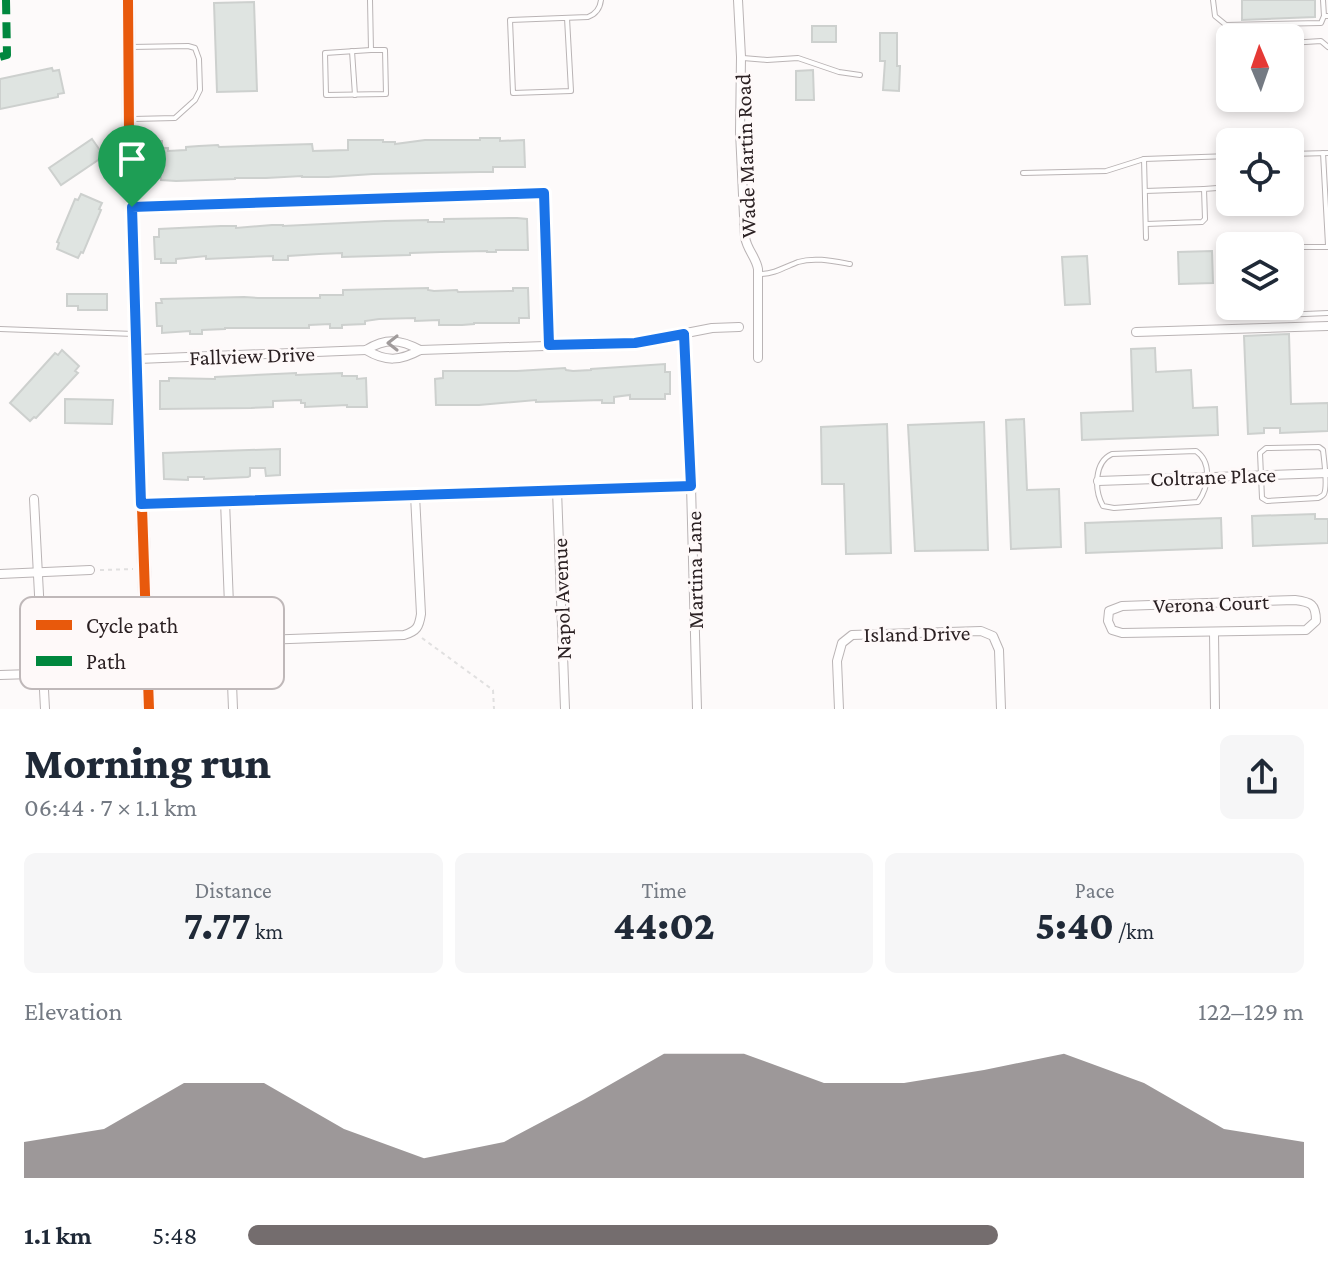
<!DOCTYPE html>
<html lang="en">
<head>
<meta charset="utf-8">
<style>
	body { margin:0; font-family:"Crimson Pro",serif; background:#f6f6f7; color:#1f2937; height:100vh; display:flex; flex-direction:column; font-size:30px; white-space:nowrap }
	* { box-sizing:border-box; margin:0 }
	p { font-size:26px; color:#747a83 }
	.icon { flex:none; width:44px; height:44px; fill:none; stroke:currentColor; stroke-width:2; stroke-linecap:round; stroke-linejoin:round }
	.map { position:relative; height:709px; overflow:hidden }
	.details { display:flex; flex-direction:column; background:#fff; flex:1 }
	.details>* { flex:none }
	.needle { width:52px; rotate:358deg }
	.controls { position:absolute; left:1216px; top:24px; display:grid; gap:16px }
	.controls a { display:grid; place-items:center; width:88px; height:88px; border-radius:12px; background:#fff; box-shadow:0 4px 12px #0003; font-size:40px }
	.pin { position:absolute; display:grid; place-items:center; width:68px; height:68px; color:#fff; margin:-82px -34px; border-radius:50% 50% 50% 0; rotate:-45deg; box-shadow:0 0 8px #0007 }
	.pin .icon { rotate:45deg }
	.round { display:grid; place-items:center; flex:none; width:84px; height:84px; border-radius:12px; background:#f6f6f7 }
	.overview { display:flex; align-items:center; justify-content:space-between; height:136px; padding:0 24px }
	h1 { font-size:44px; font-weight:800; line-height:60px }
	.stats { display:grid; grid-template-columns:repeat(3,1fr); gap:12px; height:136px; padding:8px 24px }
	.stats div { display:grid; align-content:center; border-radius:12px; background:#f6f6f7; text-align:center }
	.stats b { font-size:40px; font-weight:800 }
	.stats small { font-size:22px; font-weight:400 }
	.stats p { font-size:22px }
	.chart { height:224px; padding:16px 24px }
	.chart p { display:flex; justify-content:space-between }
	.chart svg { width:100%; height:144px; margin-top:8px; fill:#746d6e; opacity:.7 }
	ul { padding:0 24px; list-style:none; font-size:26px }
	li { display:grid; grid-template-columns:128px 96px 1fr; align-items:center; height:60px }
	li i { height:20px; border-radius:10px; background:#746d6e }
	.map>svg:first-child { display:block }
	.building { fill:#dfe4e1; stroke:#cdd0ce; stroke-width:2 }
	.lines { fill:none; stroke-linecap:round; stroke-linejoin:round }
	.lane-casing { stroke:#bab4b5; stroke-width:6 }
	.street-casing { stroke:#bab4b5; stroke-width:10 }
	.secondary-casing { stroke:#bab4b5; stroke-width:14 }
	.path { stroke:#e1e0e0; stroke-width:2; stroke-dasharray:4 4; stroke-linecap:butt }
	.lane { stroke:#fffefe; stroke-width:4 }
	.street { stroke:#fffefe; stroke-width:8 }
	.secondary { stroke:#f5f2f2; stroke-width:12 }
	.quiet { stroke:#00873e; stroke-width:8; stroke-dasharray:16 8; stroke-linecap:butt }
	.cycleway-casing { stroke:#fef9f9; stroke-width:15 }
	.cycleway { stroke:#e8590c; stroke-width:10 }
	.oneway { stroke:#a09b9b }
	.route-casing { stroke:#fff; stroke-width:16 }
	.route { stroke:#1a73e8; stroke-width:10 }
	.labels { text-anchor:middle; stroke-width:6; stroke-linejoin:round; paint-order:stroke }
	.street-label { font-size:22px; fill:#2b2123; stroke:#fef9f9 }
	.key { fill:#fef9f9; stroke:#bfb8b9; stroke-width:2 }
	.key-label { font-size:22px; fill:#2b2123 }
</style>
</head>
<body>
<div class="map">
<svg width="1328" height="709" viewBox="0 0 1328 709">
	<rect width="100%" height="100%" fill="#fdfafa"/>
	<g class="building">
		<polygon points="1242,0 1315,0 1315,17 1242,20"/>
		<polygon points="254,2 257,91 217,92 214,3"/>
		<rect x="812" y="26" width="24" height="16"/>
		<polygon points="880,33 897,33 897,66 900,66 899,91 883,90 885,61 880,61"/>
		<polygon points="52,68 53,71 59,70 64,93 58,94 58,97 0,109 0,79"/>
		<polygon points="813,70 814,100 796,100 796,71"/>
		<polygon points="480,138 500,138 500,141 524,140 525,167 493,167 493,172 480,172 373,174 328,177 302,177 302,176 266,178 235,178 235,179 176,181 161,180 160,169 156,169 155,165 153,165 152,141 162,141 162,148 168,148 168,151 186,150 186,147 199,146 218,145 219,147 312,144 313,151 348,150 348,140 383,140 383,142 395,142 395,144 425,140 480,140"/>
		<polygon points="92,139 104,156 61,185 49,168"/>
		<polygon points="81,194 102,203 99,209 101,210 83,253 81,252 78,258 57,249 59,243 57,242 75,199 78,200"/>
		<polygon points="517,218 527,219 528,250 496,250 496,252 487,252 487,251 441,252 410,253 410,255 342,257 342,253 319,254 288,256 288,260 273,260 273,256 206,259 206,256 176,259 176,263 161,263 161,259 155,259 154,237 159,237 159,229 221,226 236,226 236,228 272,225 283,225 283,226 385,221 428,220 428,222 444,222 444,219"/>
		<polygon points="1212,251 1213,283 1179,284 1178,252"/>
		<polygon points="1087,256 1090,304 1065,305 1062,257"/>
		<polygon points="428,288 428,290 434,291 457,290 458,292 513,291 513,288 528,288 529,318 519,318 519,323 474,323 474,324 462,325 439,325 439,320 415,321 415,318 379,319 365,321 365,324 342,325 342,328 330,328 330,324 309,325 309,328 225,328 225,329 202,330 202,334 190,334 190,331 162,333 162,326 157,326 156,303 162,303 161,299 244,297 258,298 320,298 320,295 343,295 343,290"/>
		<polygon points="67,294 107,294 107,310 78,310 78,306 67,306"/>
		<polygon points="1289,334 1291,404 1328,403 1328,431 1280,433 1280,428 1264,428 1264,433 1248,434 1244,336"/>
		<polygon points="1155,348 1156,372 1191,370 1193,408 1217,407 1218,435 1082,440 1081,413 1133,411 1131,349"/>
		<polygon points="62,350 79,366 75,371 78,373 36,418 34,417 30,421 10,403 55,353 58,355"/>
		<polygon points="665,364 665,372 670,372 670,394 665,394 665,399 630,399 630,395 614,397 614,403 602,403 602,400 536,402 536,400 479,405 436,405 435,379 443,378 443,371 517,371 565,368 566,370 573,371 591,370 591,369"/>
		<polygon points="296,373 296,375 342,373 342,376 357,376 357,379 366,378 367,407 347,407 347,405 305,407 305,403 301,403 301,400 273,401 273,407 251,408 160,409 160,381 169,381 169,378 215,379 215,377"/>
		<polygon points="65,399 113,400 112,424 65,423"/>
		<polygon points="1024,419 1027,490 1059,489 1061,547 1011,549 1006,420"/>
		<polygon points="984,422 988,550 915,551 908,425"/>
		<polygon points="887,424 891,553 846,554 844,484 822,484 821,427"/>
		<polygon points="280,449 280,475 266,476 265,468 250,468 250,476 248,477 204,479 204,477 188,477 188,480 164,479 163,453"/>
		<polygon points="1315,514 1315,519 1328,519 1328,543 1253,546 1252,516"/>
		<polygon points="1221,518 1222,548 1086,553 1085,523"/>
	</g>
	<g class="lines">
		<g class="lane-casing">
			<g id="lane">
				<polyline points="370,0 371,50"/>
				<polyline points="1213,0 1215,16 1226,25 1321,23 1324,16"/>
				<polyline points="1323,0 1324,16 1328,16"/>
				<path d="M 567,18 L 571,91 L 513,93 L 510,20 L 588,17 C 596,14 600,9 601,0"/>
				<polyline points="1290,43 1321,41 1328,47"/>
				<polyline points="131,47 188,46 195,48 199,59 200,90 195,100 175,118 133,119"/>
				<polygon points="371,50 385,50 386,94 326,95 325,53"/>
				<polyline points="352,51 355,95"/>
				<polyline points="743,58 767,60 798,58 839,72 860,75"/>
				<polyline points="1323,153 1328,245"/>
				<polyline points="1290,154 1328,153"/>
				<polyline points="1144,159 1146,238"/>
				<polyline points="1023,173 1106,171 1144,159 1230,156"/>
				<polyline points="1145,191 1204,189"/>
				<polyline points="1146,224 1202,222 1205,219 1204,189 1230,187"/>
				<path d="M 760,274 C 774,274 785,267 798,262 C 814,257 833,261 850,264"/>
				<polyline points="1297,314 1294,247 1328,247"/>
				<polyline points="1258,316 1328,313"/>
				<polyline points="0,329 134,334"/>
				<path d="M 1319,447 L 1323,450 C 1324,460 1328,486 1324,494 C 1323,496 1320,497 1318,498 L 1267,501 L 1262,498 L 1260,453 L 1266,448 Z"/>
				<path d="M 1196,451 C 1212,462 1209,487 1198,502 L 1114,508 L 1103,506 C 1094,490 1094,462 1112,454 Z"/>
			</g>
		</g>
		<g class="street-casing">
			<g id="street">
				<path d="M 738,0 L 741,57 L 740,132 L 745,237 C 747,250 756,257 758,269 L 758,358"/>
				<polyline points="132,207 544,193 549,345"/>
				<polyline points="1136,332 1328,326"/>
				<polyline points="684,334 691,486 697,709"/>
				<path d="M 366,350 C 386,362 400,361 420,350 L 635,343 L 712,328 L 739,327"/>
				<path d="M 138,359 L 366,350 C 386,338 400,339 420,350"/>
				<polyline points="1098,481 1328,473"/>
				<polyline points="557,490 565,709"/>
				<polyline points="34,499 45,709"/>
				<polyline points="225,501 233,709"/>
				<polyline points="141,504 691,486"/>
				<polyline points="0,574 90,570"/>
				<path d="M 1295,600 C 1311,602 1316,604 1316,621 L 1306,630 L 1122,633 L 1112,630 L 1108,621 L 1109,611 L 1122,606 Z"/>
				<polyline points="1214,633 1215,709"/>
				<path d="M 231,641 L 404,635 C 417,631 419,627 421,614 L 415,495"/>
				<polyline points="147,669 232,667"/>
				<polyline points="0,675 95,672"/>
				<polyline points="839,709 837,661 842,643 852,635 981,631 993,636 999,650 1001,709"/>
			</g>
		</g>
		<g class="secondary-casing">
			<polyline id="secondary" points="128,0 129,133 149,709"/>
		</g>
		<g class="path">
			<polyline points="100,570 133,569"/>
			<polyline points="422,638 493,690 494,709"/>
		</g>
		<use href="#lane" class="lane"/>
		<use href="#street" class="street"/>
		<use href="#secondary" class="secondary"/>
		<polyline class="quiet" points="0,57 7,55 6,0"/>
		<g class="cycleway-casing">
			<g id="cycleway">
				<polyline points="128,0 129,133 149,709"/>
				<polyline points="132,207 544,193 549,345"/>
				<polyline points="141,504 691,486"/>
			</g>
		</g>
		<use href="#cycleway" class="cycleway"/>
	</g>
	<defs><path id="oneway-chevron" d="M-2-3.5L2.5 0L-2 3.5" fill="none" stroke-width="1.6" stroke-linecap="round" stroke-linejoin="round" transform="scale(2)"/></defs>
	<use class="oneway" href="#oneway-chevron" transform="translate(393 343) rotate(180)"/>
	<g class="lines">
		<g class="route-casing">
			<polygon id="route" points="544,193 549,345 635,343 684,334 691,486 141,504 132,207"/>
		</g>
		<use href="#route" class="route"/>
	</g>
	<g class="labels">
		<g class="street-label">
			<text transform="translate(745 156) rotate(-92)" y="8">Wade Martin Road</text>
			<text transform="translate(252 355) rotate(-2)" y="8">Fallview Drive</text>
			<text transform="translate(1213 476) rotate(-2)" y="8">Coltrane Place</text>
			<text transform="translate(694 570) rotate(-91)" y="8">Martina Lane</text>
			<text transform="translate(561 599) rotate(-92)" y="8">Napol Avenue</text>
			<text transform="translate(1211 603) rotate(-2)" y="8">Verona Court</text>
			<text transform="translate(917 633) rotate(-1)" y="8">Island Drive</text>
		</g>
	</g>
	<rect x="20" y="597" width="264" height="92" rx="12" class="key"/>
	<rect x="36" y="620" width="36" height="10" fill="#e8590c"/>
	<rect x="36" y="656" width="36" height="10" fill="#00873e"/>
	<g class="key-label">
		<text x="86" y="633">Cycle path</text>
		<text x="86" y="669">Path</text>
	</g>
</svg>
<div class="controls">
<a><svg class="needle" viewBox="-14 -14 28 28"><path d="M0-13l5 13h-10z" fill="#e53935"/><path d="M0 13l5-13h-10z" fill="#747a83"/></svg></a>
<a><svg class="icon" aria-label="locate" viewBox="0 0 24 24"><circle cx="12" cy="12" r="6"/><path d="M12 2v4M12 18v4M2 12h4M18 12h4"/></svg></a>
<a><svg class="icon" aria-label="layers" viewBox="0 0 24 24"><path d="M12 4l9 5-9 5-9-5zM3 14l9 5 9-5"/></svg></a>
</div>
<div class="pin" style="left:132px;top:207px;background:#1e9e55"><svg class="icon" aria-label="arrive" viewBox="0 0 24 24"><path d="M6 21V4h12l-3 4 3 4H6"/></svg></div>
</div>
<section class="details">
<div class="overview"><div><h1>Morning run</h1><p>06:44 · 7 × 1.1 km</p></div><a class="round"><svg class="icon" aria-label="share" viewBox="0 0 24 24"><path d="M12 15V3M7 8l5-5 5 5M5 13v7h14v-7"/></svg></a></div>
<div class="stats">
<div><p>Distance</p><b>7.77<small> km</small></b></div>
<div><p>Time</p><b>44:02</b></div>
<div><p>Pace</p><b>5:40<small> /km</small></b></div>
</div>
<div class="chart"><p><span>Elevation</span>122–129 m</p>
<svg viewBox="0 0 160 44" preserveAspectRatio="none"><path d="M0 44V33L10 29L20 15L30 15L40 29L50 38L60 33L70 20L80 6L90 6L100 15L110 15L120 11L130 6L140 15L150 29L160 33V44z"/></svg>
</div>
<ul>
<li><b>1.1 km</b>5:48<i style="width:71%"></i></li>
</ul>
</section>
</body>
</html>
